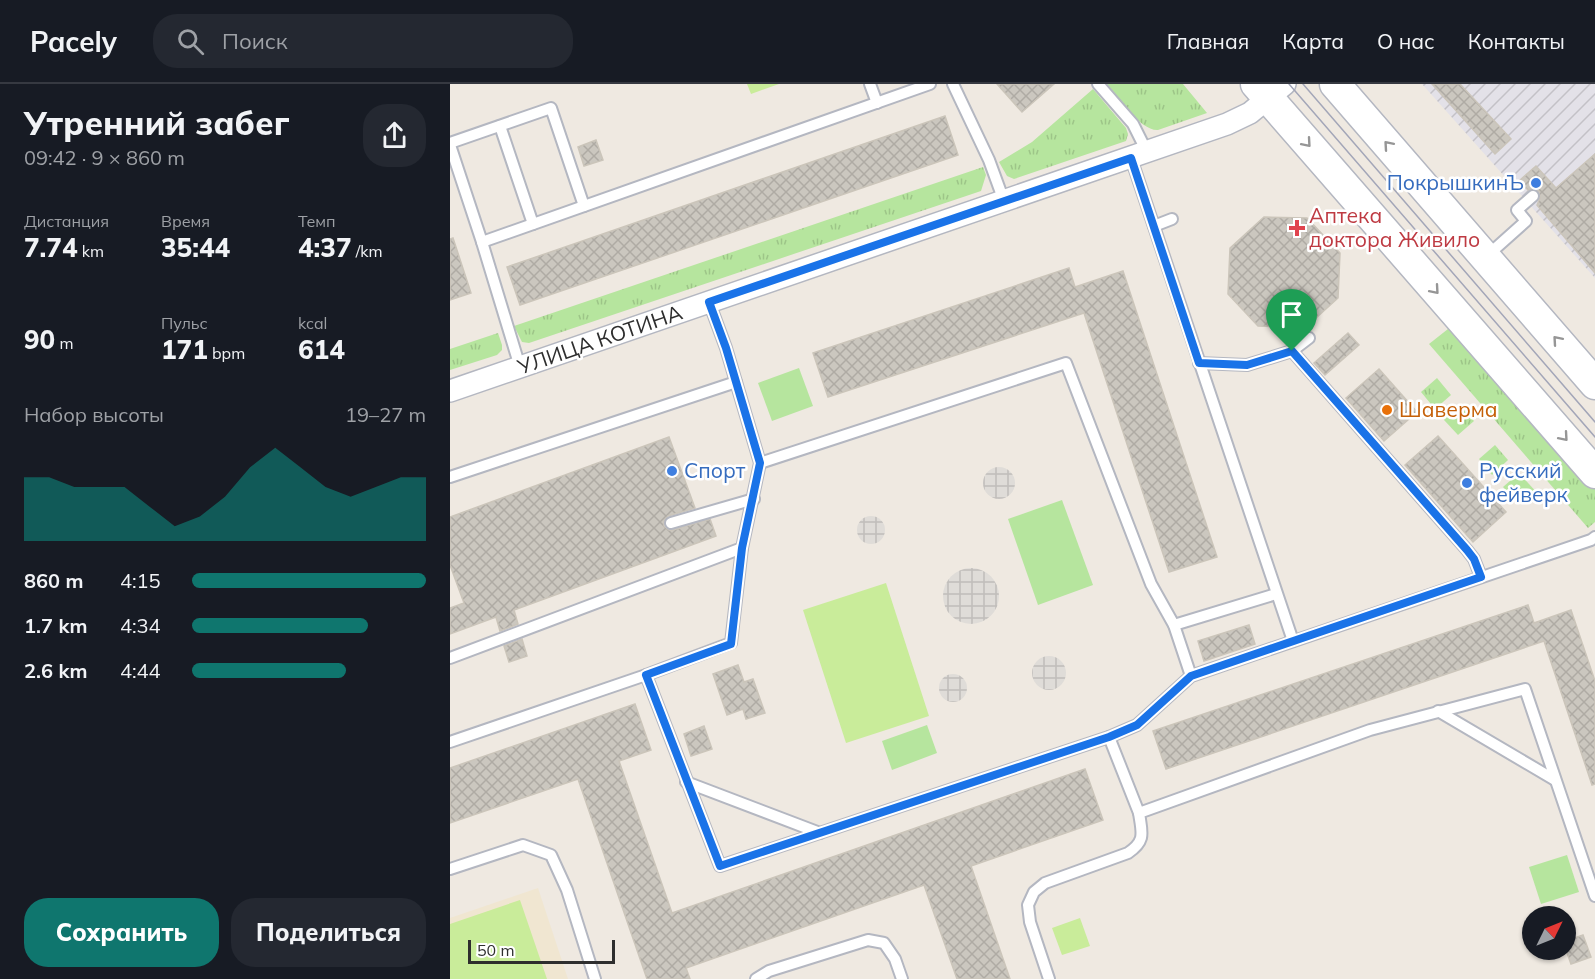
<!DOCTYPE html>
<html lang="ru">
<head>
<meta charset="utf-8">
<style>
	body { margin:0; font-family:Mulish,sans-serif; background:#242831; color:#f1f3f6; height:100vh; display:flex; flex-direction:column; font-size:22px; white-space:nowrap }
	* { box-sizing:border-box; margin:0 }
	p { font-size:20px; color:#9ea1a6 }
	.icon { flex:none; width:33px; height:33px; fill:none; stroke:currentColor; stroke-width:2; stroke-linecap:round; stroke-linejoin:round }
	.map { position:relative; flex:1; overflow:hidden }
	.panel { display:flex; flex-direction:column; background:#171b24; width:450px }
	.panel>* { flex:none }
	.needle { width:39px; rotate:47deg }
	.fabs { position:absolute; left:1072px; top:822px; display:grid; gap:12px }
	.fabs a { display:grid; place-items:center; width:54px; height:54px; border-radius:50%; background:#171b24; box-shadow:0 2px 4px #0004; font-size:30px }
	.scale { position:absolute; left:18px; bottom:15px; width:147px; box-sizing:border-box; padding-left:6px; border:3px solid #2e2e2e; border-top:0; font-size:16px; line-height:21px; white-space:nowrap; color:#2e2e2e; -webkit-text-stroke:4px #fff; paint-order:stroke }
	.pin { position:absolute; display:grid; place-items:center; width:51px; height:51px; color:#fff; margin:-62px -26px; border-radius:50% 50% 50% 0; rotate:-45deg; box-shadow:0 0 6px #0007 }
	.pin .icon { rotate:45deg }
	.round { display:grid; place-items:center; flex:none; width:63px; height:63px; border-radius:24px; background:#242831 }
	.overview { display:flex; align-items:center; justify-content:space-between; height:102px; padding:0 24px }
	h1 { font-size:33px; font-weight:800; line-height:45px }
	.figures { display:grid; grid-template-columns:repeat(3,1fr); gap:9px; height:102px; padding:6px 24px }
	.figures div { display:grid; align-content:center }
	.figures b { font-size:26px; font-weight:800 }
	.figures small { font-size:16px; font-weight:400 }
	.figures p { font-size:16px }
	.chart { height:168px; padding:12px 24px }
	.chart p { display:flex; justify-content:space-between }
	.chart svg { width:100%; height:108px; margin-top:6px; fill:#0f766e; opacity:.7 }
	.button { display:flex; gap:12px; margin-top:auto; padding:12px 24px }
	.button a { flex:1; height:69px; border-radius:24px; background:#0f766e; color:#fff; font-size:24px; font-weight:800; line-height:69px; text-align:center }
	.button a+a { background:#242831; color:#f1f3f6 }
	ul { padding:0 24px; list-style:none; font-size:20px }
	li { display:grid; grid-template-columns:96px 72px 1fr; align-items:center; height:45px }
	li i { height:15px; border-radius:8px; background:#0f766e }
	header { display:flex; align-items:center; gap:36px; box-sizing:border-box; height:84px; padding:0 30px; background:#171b24; border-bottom:2px solid #363941 }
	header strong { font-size:28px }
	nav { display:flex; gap:33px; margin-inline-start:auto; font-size:21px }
	.search { width:420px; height:54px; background:#242831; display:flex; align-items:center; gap:15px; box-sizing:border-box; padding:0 21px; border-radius:24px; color:#9ea1a6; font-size:22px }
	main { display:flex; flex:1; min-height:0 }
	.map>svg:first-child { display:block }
	.industrial { fill:url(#industrial-furrows) }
	.education { fill:#f0e6d1 }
	.grass { fill:url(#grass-tufts) }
	.park { fill:#b6e59e }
	.pitch { fill:#c9ec9a }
	.plaza { fill:url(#plaza-grid) }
	.building { fill:url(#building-cross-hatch); stroke:#cbc5ba; stroke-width:1.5 }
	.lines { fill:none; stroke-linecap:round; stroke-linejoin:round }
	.lane-casing { stroke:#b4b7c1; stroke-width:14 }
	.street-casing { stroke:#b4b7c1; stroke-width:24 }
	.secondary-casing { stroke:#b4b7c1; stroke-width:33 }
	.lane { stroke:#fff; stroke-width:10 }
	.street { stroke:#fff; stroke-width:21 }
	.secondary { stroke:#fff; stroke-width:30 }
	.tram { stroke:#a3a6b8; stroke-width:1.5 }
	.oneway { stroke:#969696 }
	.route-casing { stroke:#fff; stroke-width:12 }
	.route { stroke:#1a73e8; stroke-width:8 }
	.shop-dot { fill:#3f7fe0; stroke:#fff; stroke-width:2 }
	.health-dot { fill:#e0444e; stroke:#fff; stroke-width:2 }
	.food-dot { fill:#e8710a; stroke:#fff; stroke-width:2 }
	.labels { text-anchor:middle; stroke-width:5; stroke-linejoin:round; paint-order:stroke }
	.shop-label { font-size:21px; fill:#366cbe; stroke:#fff; text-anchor:start }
	.health-label { font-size:21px; fill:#be3a42; stroke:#fff; text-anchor:start }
	.street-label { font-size:21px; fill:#2e2e2e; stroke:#fff }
	.food-label { font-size:21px; fill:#c56008; stroke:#fff; text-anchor:start }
</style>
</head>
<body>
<header>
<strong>Pacely</strong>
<div class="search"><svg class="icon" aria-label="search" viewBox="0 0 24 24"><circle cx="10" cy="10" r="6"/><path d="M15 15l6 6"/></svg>Поиск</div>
<nav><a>Главная</a><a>Карта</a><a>О нас</a><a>Контакты</a></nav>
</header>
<main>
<section class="panel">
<div class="overview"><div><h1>Утренний забег</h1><p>09:42 · 9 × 860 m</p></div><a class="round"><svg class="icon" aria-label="share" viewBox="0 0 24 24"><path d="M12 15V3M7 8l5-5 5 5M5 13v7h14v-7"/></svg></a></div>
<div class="figures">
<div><p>Дистанция</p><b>7.74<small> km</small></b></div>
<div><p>Время</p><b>35:44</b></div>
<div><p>Темп</p><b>4:37<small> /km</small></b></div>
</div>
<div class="figures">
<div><b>90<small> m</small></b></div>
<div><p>Пульс</p><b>171<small> bpm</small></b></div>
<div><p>kcal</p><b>614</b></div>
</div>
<div class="chart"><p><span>Набор высоты</span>19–27 m</p>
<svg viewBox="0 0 160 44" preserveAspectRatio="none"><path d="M0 44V18L10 18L20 22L30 22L40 22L50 30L60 38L70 34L80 26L90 14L100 6L110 14L120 22L130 26L140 22L150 18L160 18V44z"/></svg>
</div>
<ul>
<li><b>860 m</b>4:15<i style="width:100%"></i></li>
<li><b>1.7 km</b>4:34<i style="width:75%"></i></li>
<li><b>2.6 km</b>4:44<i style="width:66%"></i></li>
</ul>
<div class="button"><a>Сохранить</a><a>Поделиться</a></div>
</section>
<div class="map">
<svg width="1145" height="895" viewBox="0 0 1145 895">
	<defs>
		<pattern id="industrial-furrows" width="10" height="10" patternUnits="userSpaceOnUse" patternTransform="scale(1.5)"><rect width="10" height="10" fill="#e3e1e8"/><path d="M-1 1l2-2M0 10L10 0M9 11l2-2" fill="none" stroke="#c3c1c7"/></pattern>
		<pattern id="grass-tufts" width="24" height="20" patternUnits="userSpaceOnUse" patternTransform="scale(1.5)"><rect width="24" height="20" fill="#b6e59e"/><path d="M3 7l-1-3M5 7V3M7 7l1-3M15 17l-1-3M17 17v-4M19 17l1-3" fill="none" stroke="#9dc588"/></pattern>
		<pattern id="plaza-grid" width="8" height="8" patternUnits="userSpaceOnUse" patternTransform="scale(1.5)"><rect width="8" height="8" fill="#dfdcd8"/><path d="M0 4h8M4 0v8" fill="none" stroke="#c0bdba"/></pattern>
		<pattern id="building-cross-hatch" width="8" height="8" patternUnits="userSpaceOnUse" patternTransform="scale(1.5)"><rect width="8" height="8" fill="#cbc7bf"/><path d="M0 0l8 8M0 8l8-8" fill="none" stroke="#afaba4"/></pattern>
	</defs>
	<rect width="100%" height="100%" fill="#efe9e1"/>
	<polygon class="industrial" points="972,0 1145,0 1145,194"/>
	<polygon class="education" points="88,804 118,895 0,895 0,834"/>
	<g class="grass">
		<path d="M 657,0 L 733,0 L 757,29 L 708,46 C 690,47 669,13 657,0 Z"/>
		<polygon points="643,5 676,44 678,50 676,57 564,95 557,92 549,78 582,58"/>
		<polygon points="533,83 536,91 531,107 79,259 72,258 64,242"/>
		<polygon points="1003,241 1145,404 1145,438 1138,444 979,260"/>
		<polygon points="48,249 52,261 52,266 47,271 0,286 0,265"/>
		<polygon points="987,294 1001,311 985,325 971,308"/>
		<polygon points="1009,321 1024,337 1008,351 994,336"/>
		<polygon points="1045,361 1058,376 1042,391 1029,375"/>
		<polygon points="1069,389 1089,411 1065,417 1053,403"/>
	</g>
	<g class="park">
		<polygon points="349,284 363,322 322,337 308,299"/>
		<polygon points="612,416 643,501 588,521 558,435"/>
		<polygon points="477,641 487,669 442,686 432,657"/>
		<polygon points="1117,771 1129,808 1091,820 1079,783"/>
	</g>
	<g class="pitch">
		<polygon points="297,0 329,0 301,10"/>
		<polygon points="436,499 479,632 396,659 353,526"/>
		<polygon points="70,816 97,895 0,895 0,840"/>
		<polygon points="630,834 640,862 612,871 602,844"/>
	</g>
	<g class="plaza">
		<circle cx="549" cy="399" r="16"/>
		<circle cx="421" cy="446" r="14"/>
		<circle cx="521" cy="512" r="28"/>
		<circle cx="599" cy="589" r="17"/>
		<circle cx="503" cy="604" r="14"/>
	</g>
	<g class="building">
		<polygon points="547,0 604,0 572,28"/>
		<polygon points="982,0 1010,0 1061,55 1045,70"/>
		<polygon points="495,32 508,71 70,221 57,183"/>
		<polygon points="146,56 153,76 134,82 128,63"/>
		<polygon points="1145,70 1145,189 1087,121 1090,114 1089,108 1085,105 1078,106 1069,97 1086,82 1106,104"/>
		<polygon points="814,133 857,134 890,169 888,214 855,244 808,242 778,210 780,164"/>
		<polygon points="3,154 21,209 0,216 0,155"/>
		<polygon points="619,184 625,203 673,187 767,473 719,488 634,229 378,313 363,269"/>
		<polygon points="898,249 909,261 875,291 864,279"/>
		<polygon points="929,285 967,328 934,357 896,314"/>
		<polygon points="988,352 1056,428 1023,458 955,381"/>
		<polygon points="219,353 245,424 218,432 214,437 214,442 219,446 223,446 260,435 266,452 64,526 68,540 50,547 46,533 0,550 0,524 14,519 0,481 0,433"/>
		<polygon points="1078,521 1084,539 1121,526 1145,597 1145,700 1142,701 1094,557 716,685 703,647"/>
		<polygon points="799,541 805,560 754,577 748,557"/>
		<polygon points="72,555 77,572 59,578 54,562"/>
		<polygon points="288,581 294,598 303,595 315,629 296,635 293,625 277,631 263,590"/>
		<polygon points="185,620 201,666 169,677 222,829 635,685 653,736 521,782 560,895 507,895 474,801 236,884 240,895 197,895 128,695 0,739 0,684"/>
		<polygon points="254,642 262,665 241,672 234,650"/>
		<polygon points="1133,851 1141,873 1121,880 1116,866 1116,857"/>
	</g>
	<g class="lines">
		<g class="lane-casing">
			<g id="lane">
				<polyline points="420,0 427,19"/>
				<polyline points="503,0 539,76 554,117"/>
				<polyline points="648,0 683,40 697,68"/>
				<polyline points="50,42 83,140"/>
				<polyline points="0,59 101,24 134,122"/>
				<polyline points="0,61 32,158 480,0"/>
				<polyline points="681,74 843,557"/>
				<polyline points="704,142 722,135"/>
				<polyline points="32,158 70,283"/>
				<polyline points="1038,171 1076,137 1067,126 1083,112"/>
				<polyline points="842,267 1017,466 1024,475 1031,493"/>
				<polyline points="749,279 797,281 842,267 859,254"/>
				<polyline points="310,379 616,279 701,500 724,541 741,592"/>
				<polyline points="0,393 286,298"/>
				<polyline points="221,439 304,415"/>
				<polyline points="724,541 826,510"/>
				<polyline points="0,574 292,464 310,379 276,264 259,218"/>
				<polyline points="196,591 281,559 292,464"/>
				<polyline points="988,627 1105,696"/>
				<polyline points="659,653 689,729"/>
				<polyline points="0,658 196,591 270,782 659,653 687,641 741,592 1141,456 1145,453"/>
				<polyline points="236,698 370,749"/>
				<polyline points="0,785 73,761 101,771 117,806 145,895"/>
				<polyline points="306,895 319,887 418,856 434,859 445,875 452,895"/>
				<path d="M 599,895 L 580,838 L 578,821 L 584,808 L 595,799 L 678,769 C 696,757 692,749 689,729 L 920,646 L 1075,605 L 1145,812"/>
			</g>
		</g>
		<g class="street-casing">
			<polyline id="street" points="0,307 777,40 800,29 835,0"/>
		</g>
		<g class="secondary-casing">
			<g id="secondary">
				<polyline points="806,0 1145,389"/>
				<polyline points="885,0 1145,300"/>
			</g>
		</g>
		<use href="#lane" class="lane"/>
		<use href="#street" class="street"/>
		<use href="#secondary" class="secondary"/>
		<g class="tram">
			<polyline points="839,0 1145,353"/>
			<polyline points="853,0 1145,338"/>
		</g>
	</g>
	<defs><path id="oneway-chevron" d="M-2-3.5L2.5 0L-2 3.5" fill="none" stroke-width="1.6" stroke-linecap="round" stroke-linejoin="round" transform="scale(1.5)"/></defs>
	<g class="oneway">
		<use href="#oneway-chevron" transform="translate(857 59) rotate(49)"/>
		<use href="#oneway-chevron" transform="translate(938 61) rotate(-131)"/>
		<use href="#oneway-chevron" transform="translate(985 206) rotate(49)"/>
		<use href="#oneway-chevron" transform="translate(1107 256) rotate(-131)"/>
		<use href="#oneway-chevron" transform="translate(1114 353) rotate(49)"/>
	</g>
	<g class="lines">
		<g class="route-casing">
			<polygon id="route" points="681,74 749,279 797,281 842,267 1017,466 1024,475 1031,493 741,592 687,641 659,653 270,782 196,591 281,560 292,464 310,379 276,264 259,218"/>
		</g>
		<use href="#route" class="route"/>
	</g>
	<g class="shop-dot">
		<circle cx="1086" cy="99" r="6"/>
		<circle cx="222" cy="387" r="6"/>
		<circle cx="1017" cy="399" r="6"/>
	</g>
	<path class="health-dot" d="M844 135h6v6h6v6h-6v6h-6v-6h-6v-6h6z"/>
	<circle class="food-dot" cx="937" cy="326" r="6"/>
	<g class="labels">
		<g class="shop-label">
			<text x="1074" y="106" text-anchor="end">ПокрышкинЪ</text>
			<text x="234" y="394">Спорт</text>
			<text x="1029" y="394">Русский<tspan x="1029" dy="24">фейверк</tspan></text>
		</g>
		<g class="health-label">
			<text x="859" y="139">Аптека<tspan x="859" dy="24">доктора Живило</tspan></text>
		</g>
		<g class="street-label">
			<text transform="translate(150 256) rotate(-19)" y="7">УЛИЦА КОТИНА</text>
		</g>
		<g class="food-label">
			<text x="949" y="333">Шаверма</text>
		</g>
	</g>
</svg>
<div class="fabs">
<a><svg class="needle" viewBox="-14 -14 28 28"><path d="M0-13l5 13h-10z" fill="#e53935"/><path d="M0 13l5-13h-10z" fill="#9ea1a6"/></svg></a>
</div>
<div class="scale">50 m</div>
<div class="pin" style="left:842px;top:267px;background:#1e9e55"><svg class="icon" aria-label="arrive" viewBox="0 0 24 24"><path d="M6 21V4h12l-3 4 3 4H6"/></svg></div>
</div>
</main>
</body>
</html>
